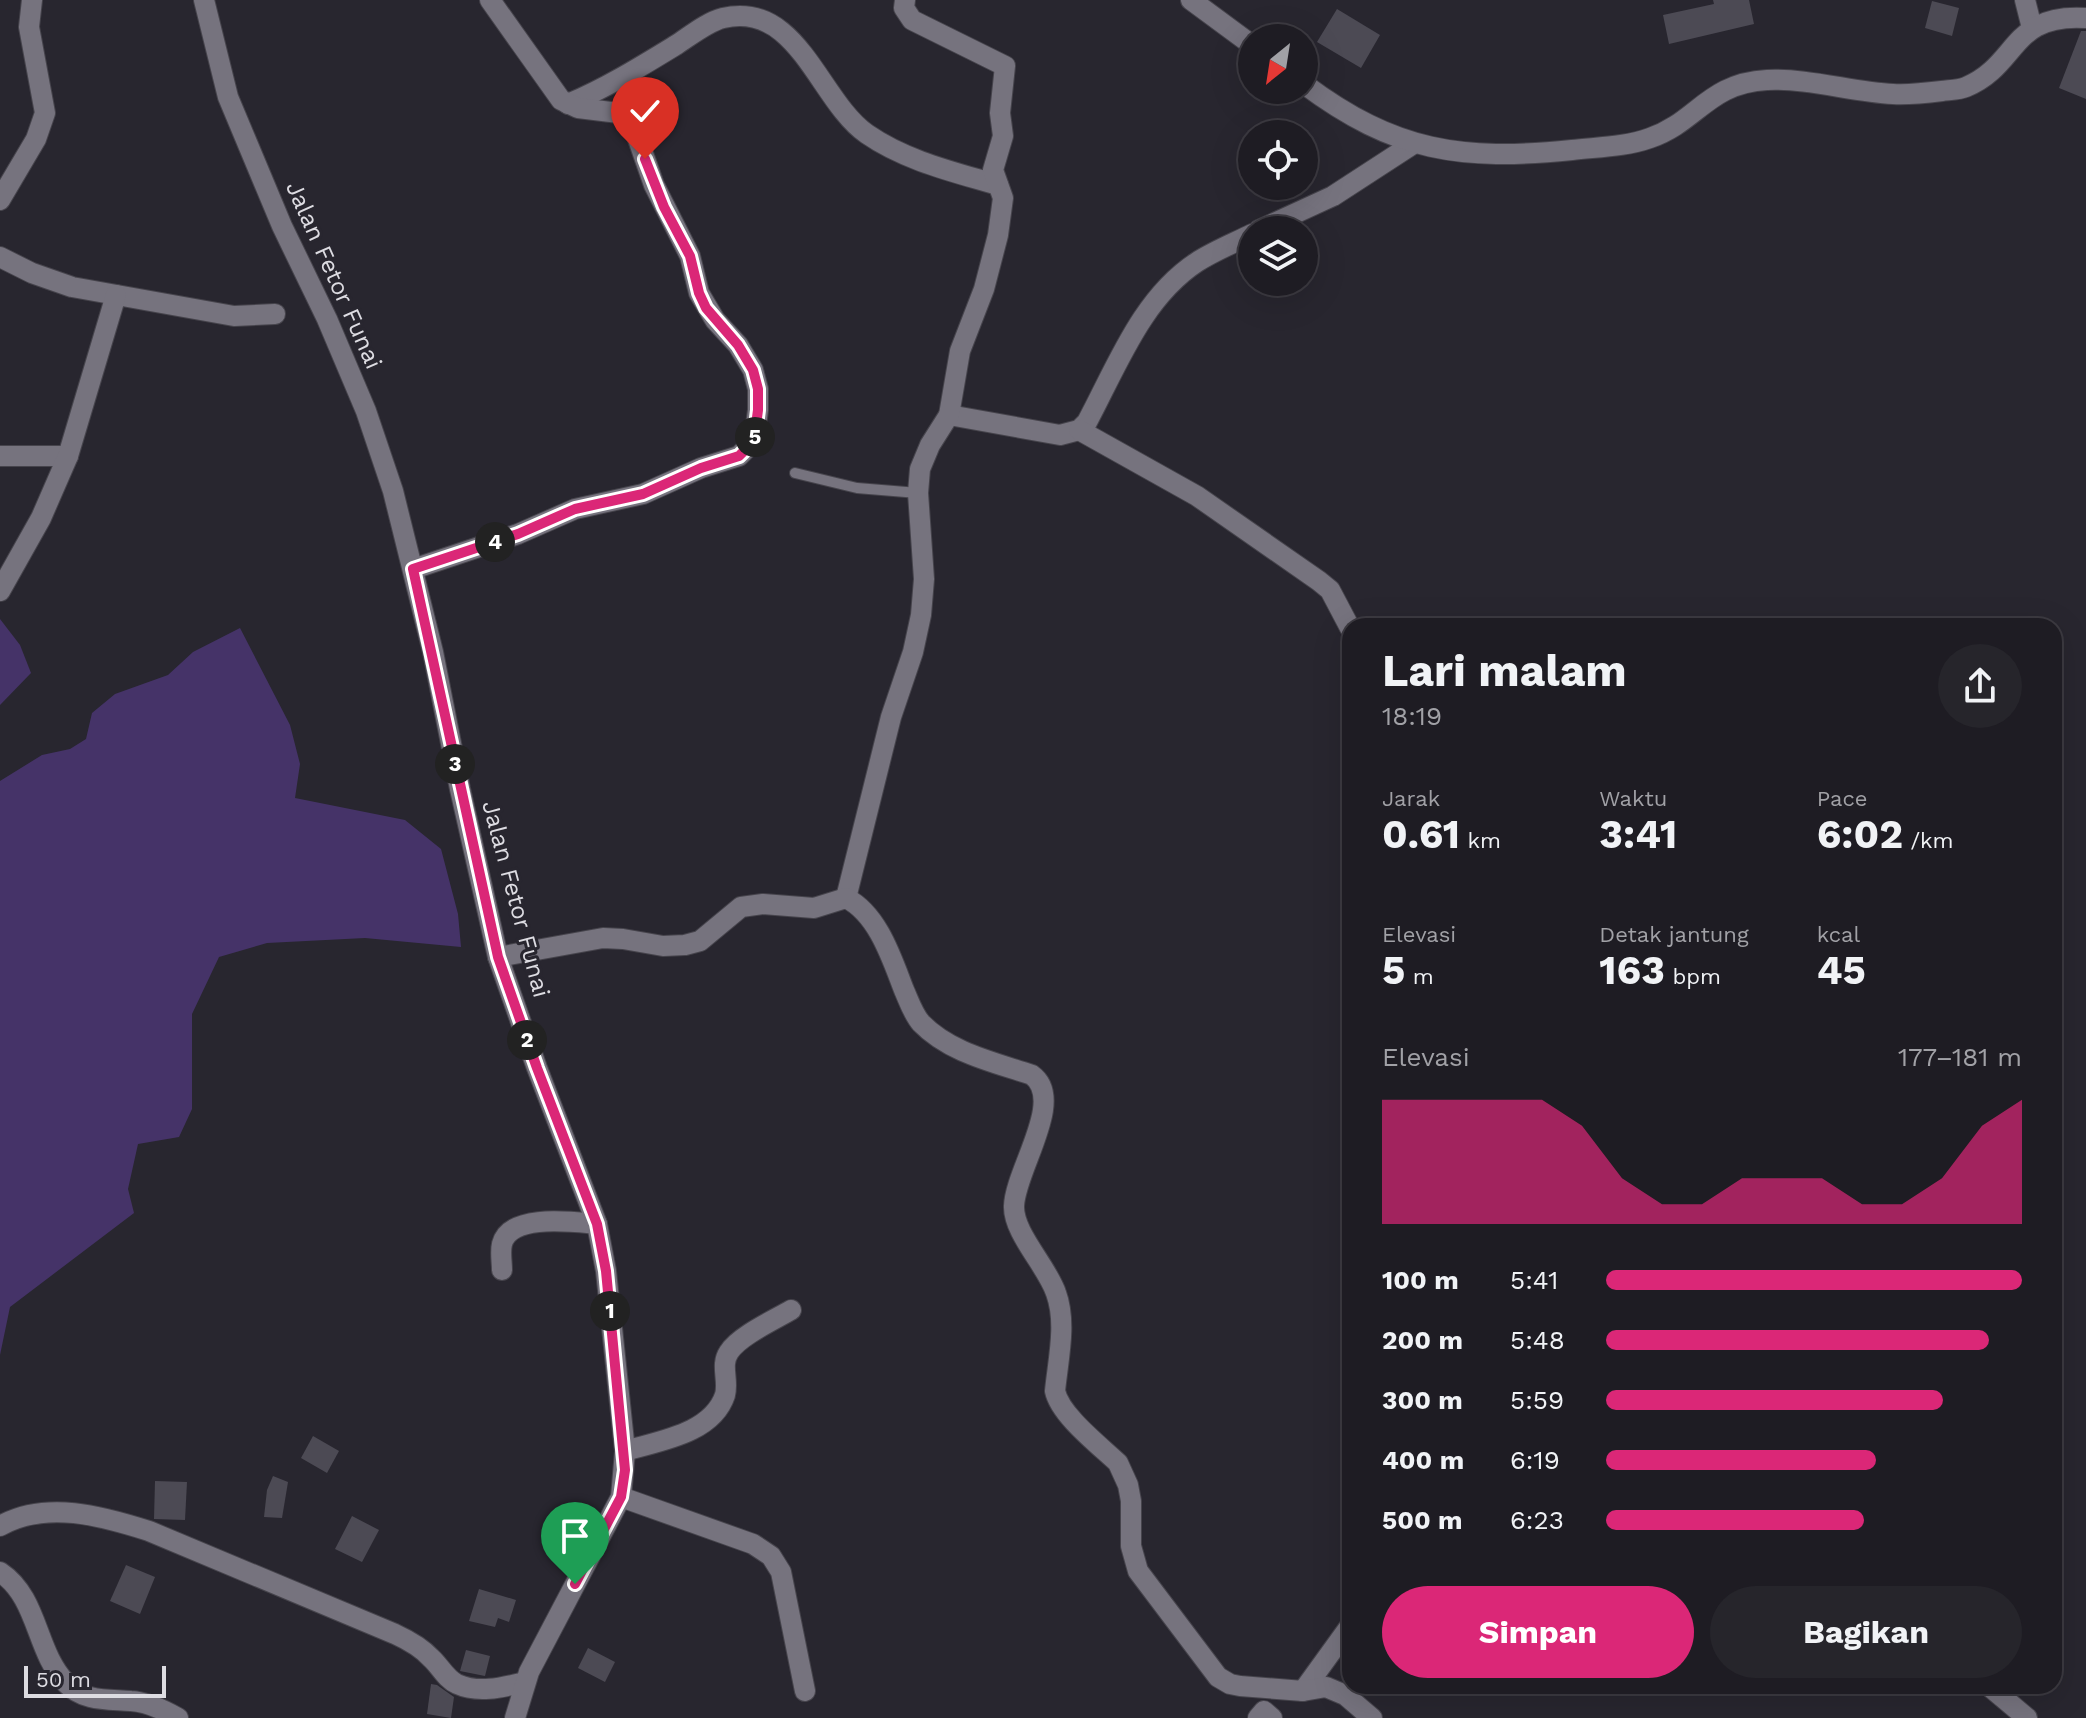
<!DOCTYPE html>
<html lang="id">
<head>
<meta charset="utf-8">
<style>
	body { margin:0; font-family:"Work Sans",sans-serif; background:#26252b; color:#f1f3f6; height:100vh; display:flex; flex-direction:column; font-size:30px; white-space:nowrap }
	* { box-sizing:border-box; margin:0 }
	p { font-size:26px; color:#a1a1a6 }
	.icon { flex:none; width:44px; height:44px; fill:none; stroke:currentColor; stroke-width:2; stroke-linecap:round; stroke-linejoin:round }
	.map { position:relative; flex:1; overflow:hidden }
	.sheet { position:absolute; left:1342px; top:618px; width:720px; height:1076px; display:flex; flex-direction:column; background:#1e1c23; border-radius:24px; box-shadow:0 8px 32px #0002,0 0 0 2px #3c3a41 }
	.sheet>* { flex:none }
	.needle { width:52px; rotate:210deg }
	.buttons { position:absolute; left:1238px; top:24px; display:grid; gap:16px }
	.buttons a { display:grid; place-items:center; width:80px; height:80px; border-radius:50%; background:#1e1c23; box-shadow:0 8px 32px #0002,0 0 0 2px #3c3a41; font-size:40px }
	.scale { position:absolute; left:24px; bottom:20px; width:142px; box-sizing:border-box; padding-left:8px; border:4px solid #dddce2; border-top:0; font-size:22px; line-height:28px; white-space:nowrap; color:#dddce2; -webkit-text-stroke:6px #28262f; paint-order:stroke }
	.pin { position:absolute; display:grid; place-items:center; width:68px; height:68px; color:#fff; margin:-82px -34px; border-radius:50% 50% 50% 0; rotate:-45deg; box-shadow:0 0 8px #0007 }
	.pin .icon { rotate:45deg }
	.km { position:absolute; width:40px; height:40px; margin:-20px; border-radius:50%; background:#222; color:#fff; font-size:22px; line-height:40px; text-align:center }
	.round { display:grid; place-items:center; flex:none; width:84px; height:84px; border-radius:42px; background:#26252b }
	.headline { display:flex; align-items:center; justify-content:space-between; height:136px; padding:0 40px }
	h1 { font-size:44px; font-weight:700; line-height:60px }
	.figures { display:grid; grid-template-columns:repeat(3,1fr); gap:12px; height:136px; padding:8px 40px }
	.figures div { display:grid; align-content:center }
	.figures b { font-size:40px; font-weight:700 }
	.figures small { font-size:22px; font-weight:400 }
	.figures p { font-size:22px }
	.chart { height:224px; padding:16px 40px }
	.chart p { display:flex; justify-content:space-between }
	.chart svg { width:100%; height:144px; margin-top:8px; fill:#db2777; opacity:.7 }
	.cta { display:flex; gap:16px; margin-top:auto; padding:16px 40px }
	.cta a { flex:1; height:92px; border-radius:48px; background:#db2777; color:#fff; font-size:32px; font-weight:700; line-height:92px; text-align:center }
	.cta a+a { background:#26252b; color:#f1f3f6 }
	ul { padding:0 40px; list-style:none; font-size:26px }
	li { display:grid; grid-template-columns:128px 96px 1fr; align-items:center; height:60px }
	li i { height:20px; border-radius:10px; background:#db2777 }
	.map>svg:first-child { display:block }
	.green { fill:#453368 }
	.building { fill:#4c4a54 }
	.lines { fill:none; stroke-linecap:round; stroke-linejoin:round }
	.service-casing { stroke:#46444c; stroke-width:12 }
	.minor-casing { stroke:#46444c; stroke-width:22 }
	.tertiary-casing { stroke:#46444c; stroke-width:22 }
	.service { stroke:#76737e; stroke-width:10 }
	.minor { stroke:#76737e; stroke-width:20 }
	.tertiary { stroke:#76737e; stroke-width:20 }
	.route-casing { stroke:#fff; stroke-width:16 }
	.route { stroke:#db2777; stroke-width:10 }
	.labels { text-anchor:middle; stroke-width:6; stroke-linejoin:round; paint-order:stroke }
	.street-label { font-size:24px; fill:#dddce2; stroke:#28262f }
</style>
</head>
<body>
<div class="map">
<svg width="2086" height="1718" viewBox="0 0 2086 1718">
	<rect width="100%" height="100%" fill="#28262f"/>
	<g class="green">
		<polygon points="0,619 20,645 31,673 0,705"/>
		<polygon points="240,628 290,725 300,764 295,798 405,820 441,849 458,914 461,947 365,938 267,943 219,957 192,1014 192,1109 179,1137 138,1144 128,1189 134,1213 10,1307 0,1355 0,781 42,755 70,749 86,739 92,713 115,694 168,675 193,652"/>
	</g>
	<g class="building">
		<polygon points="1713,0 1749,0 1754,24 1669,44 1663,15 1714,4"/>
		<polygon points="1932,1 1959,8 1952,36 1925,28"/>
		<polygon points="1337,9 1380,35 1361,68 1317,42"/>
		<polygon points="2081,31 2086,31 2086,99 2059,88"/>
		<polygon points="313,1436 339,1451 327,1473 301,1458"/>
		<polygon points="273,1476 288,1482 282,1518 264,1517 267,1490"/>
		<polygon points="155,1481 187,1482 185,1520 154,1519"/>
		<polygon points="352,1516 379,1530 362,1562 335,1549"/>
		<polygon points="126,1565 155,1577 140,1614 110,1601"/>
		<polygon points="479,1589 516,1600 509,1622 498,1618 495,1627 469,1621"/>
		<polygon points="588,1648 615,1662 605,1682 578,1668"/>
		<polygon points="466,1650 490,1656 485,1676 460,1671"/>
		<polygon points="431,1684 437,1685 454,1697 451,1718 427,1714"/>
	</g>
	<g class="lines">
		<g class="service-casing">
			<polyline id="service" points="795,473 857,488 918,493"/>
		</g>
		<g class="minor-casing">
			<g id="minor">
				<polyline points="2025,0 2032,28"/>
				<path d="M 568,104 C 606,88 640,67 676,45 C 690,36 707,22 723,18 C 798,0 819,101 867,134 C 906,161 954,172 998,185"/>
				<polyline points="0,200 36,139 45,113 29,27 32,0"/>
				<polyline points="1259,230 1333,196 1413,144"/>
				<polyline points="0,257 32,273 72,287 234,316 275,314"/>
				<path d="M 949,415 L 1060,435 L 1079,430 L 1087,422 C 1117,366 1142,298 1197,262 C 1214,251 1234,243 1252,234"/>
				<polyline points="1079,430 1197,496 1319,581 1330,590 1350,628"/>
				<polyline points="0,456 68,456"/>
				<polyline points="413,569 518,534 575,509 643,494 701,468 739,456 754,441 758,410 758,389 753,370 738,345 715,320 699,293 690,256 654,185 632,122 619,113 578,108 561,100 490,0"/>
				<polyline points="0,591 41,518 68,456 116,295"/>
				<polyline points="846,898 891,717 913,652 921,615 924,579 918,493 920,469 930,445 949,415 960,351 984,289 998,235 1003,198 993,170 1003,136 1000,113 1005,66 912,20 904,8 905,0"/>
				<path d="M 502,1270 C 502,1262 500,1252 502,1244 C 510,1213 573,1222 597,1224"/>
				<path d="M 625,1451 C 658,1441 712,1434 725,1395 C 729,1380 720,1365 729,1352 C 739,1336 774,1320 791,1310"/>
				<polyline points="621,1497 753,1544 771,1556 781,1572 805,1691"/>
				<path d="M 0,1526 C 46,1500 102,1516 149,1531 L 395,1634 C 408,1640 421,1647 431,1658 C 440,1666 446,1679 457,1684 C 479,1694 504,1687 525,1682"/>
				<path d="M 0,1572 C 39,1598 35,1651 66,1683 C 84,1702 108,1699 131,1701 C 147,1702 164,1710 178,1718"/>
				<polyline points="1989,1686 2027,1718"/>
				<polyline points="1303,1691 1350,1626"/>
				<polyline points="1258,1718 1264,1711 1272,1718"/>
			</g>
		</g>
		<g class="tertiary-casing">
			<g id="tertiary">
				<polyline points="204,0 228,97 282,226 327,319 366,411 393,491 433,652 460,789 498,957 537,1068 597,1224 606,1271 625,1451 621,1497 529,1672 515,1718"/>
				<polyline points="1191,0 1252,45"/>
				<path d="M 1304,84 C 1395,152 1461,161 1572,150 C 1598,147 1625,147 1650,138 C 1697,122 1708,83 1767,80 C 1809,78 1852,92 1893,94 C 1909,95 1926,93 1942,91 C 1949,90 1959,90 1966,87 C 2019,65 2010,13 2086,18"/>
				<path d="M 498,957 L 603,938 L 623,939 L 663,946 L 685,945 L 700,941 L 741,907 L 763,904 L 814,908 L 846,898 C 878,914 892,959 904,990 C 909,1001 913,1014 921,1023 C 950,1053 994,1062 1032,1075 C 1066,1100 1015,1170 1014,1206 C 1013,1233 1047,1266 1056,1293 C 1067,1323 1058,1360 1055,1391 C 1060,1415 1099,1445 1118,1463 L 1128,1485 L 1131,1501 L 1131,1546 L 1138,1571 L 1218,1677 L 1230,1684 L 1240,1686 L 1303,1691 L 1326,1687 L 1345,1695 L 1372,1718"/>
			</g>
		</g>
		<use href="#service" class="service"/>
		<use href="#minor" class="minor"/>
		<use href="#tertiary" class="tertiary"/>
	</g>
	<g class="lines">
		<g class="route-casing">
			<polyline id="route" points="575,1584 621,1497 625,1470 606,1271 597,1224 537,1068 498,957 413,569 518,534 575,509 643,494 701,468 739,456 754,441 758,410 758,389 753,370 738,345 706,308 699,293 690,256 664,207 645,159"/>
		</g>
		<use href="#route" class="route"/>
	</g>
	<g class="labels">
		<g class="street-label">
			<text transform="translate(334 275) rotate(66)" y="8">Jalan Fetor Funai</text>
			<text transform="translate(516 899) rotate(75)" y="8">Jalan Fetor Funai</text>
		</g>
	</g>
</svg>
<div class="buttons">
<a><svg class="needle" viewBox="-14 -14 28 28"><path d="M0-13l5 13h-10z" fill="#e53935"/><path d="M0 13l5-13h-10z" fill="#a1a1a6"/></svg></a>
<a><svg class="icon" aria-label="locate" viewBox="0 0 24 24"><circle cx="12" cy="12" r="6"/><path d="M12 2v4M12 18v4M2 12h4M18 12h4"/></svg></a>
<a><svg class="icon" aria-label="layers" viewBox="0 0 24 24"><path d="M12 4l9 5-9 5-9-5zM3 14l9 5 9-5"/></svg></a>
</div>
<div class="scale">50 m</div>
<div class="pin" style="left:575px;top:1584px;background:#1e9e55"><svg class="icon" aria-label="arrive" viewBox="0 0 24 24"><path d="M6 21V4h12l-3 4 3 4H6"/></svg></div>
<div class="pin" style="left:645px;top:159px;background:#d93025"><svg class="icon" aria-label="check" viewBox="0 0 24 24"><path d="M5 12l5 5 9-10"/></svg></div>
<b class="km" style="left:610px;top:1311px">1</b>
<b class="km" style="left:527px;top:1040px">2</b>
<b class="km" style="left:455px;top:764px">3</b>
<b class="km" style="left:495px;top:542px">4</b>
<b class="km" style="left:755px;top:437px">5</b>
<section class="sheet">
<div class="headline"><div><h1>Lari malam</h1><p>18:19</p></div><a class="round"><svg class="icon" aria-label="share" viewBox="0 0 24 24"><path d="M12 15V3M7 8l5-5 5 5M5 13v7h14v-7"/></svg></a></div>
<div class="figures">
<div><p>Jarak</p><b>0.61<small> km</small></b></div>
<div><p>Waktu</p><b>3:41</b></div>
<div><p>Pace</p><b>6:02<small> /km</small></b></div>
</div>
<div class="figures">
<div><p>Elevasi</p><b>5<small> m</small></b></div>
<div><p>Detak jantung</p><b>163<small> bpm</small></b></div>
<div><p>kcal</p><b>45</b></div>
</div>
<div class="chart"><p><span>Elevasi</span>177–181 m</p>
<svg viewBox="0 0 160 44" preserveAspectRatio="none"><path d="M0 44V6L10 6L20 6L30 6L40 6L50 14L60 30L70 38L80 38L90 30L100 30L110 30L120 38L130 38L140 30L150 14L160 6V44z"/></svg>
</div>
<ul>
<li><b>100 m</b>5:41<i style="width:100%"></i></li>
<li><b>200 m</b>5:48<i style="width:92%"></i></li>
<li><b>300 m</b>5:59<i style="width:81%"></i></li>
<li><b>400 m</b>6:19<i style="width:65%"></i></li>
<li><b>500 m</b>6:23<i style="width:62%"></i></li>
</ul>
<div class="cta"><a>Simpan</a><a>Bagikan</a></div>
</section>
</div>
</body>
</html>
